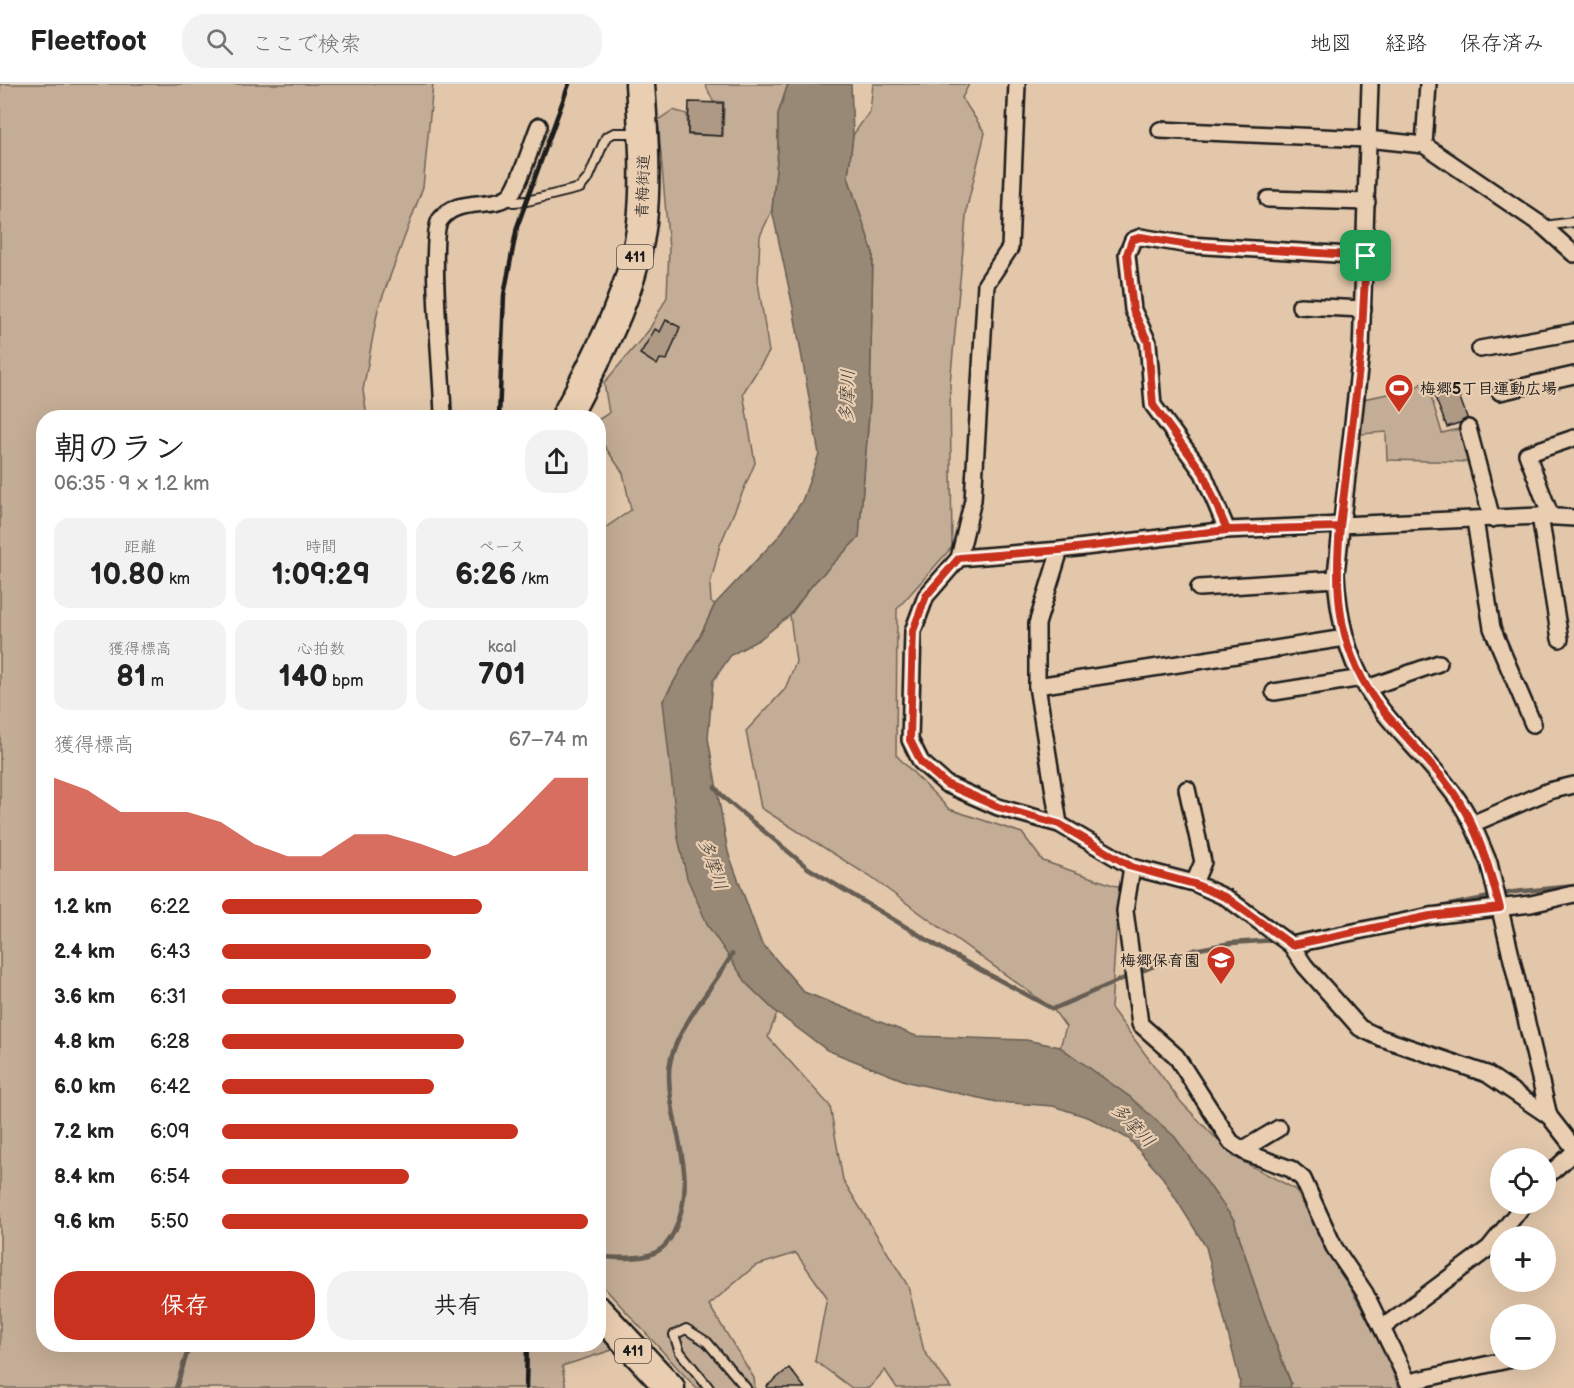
<!DOCTYPE html>
<html lang="ja">
<head>
<meta charset="utf-8">
<style>
	body { margin:0; font-family:"Balsamiq Sans","Klee One",sans-serif; background:#f2f2f2; color:#222; height:100vh; display:flex; flex-direction:column; font-size:22px; white-space:nowrap }
	* { box-sizing:border-box; margin:0 }
	p { font-size:20px; color:#767676 }
	.icon { flex:none; width:33px; height:33px; fill:none; stroke:currentColor; stroke-width:2; stroke-linecap:round; stroke-linejoin:round }
	.map { position:relative; flex:1; overflow:hidden }
	.side { position:absolute; left:36px; top:326px; width:570px; height:942px; display:flex; flex-direction:column; background:#fff; border-radius:24px; box-shadow:0 6px 24px #0002 }
	.side>* { flex:none }
	.buttons { position:absolute; left:1490px; top:1064px; display:grid; gap:12px }
	.buttons a { display:grid; place-items:center; width:66px; height:66px; border-radius:50%; background:#fff; box-shadow:0 6px 24px #0002; font-size:30px }
	.pin { position:absolute; display:grid; place-items:center; width:51px; height:51px; color:#fff; margin:-26px; border-radius:12px; box-shadow:0 3px 9px #0006 }
	.round { display:grid; place-items:center; flex:none; width:63px; height:63px; border-radius:24px; background:#f2f2f2 }
	.summary { display:flex; align-items:center; justify-content:space-between; height:102px; padding:0 18px }
	h1 { font-size:33px; font-weight:700; line-height:45px }
	.figures { display:grid; grid-template-columns:repeat(3,1fr); gap:9px; height:102px; padding:6px 18px }
	.figures div { display:grid; align-content:center; border-radius:15px; background:#f2f2f2; text-align:center }
	.figures b { font-size:30px; font-weight:700 }
	.figures small { font-size:16px; font-weight:400 }
	.figures p { font-size:16px }
	.chart { height:168px; padding:12px 18px }
	.chart p { display:flex; justify-content:space-between }
	.chart svg { width:100%; height:108px; margin-top:6px; fill:#c8321e; opacity:.7 }
	.button { display:flex; gap:12px; margin-top:auto; padding:12px 18px }
	.button a { flex:1; height:69px; border-radius:24px; background:#c8321e; color:#fff; font-size:24px; font-weight:700; line-height:69px; text-align:center }
	.button a+a { background:#f2f2f2; color:#222 }
	ul { padding:0 18px; list-style:none; font-size:20px }
	li { display:grid; grid-template-columns:96px 72px 1fr; align-items:center; height:45px }
	li i { height:15px; border-radius:8px; background:#c8321e }
	header { display:flex; align-items:center; gap:36px; box-sizing:border-box; height:84px; padding:0 30px; background:#fff; border-bottom:2px solid #e0e0e0 }
	header strong { font-size:28px }
	nav { display:flex; gap:33px; margin-inline-start:auto; font-size:21px }
	.search { width:420px; height:54px; background:#f2f2f2; display:flex; align-items:center; gap:15px; box-sizing:border-box; padding:0 21px; border-radius:24px; color:#767676; font-size:22px }
	.map>svg:first-child { display:block }
	.green { fill:#c4ad96; stroke:#706459; stroke-width:1.5 }
	.water { fill:#988876; stroke:#665d52; stroke-width:1.5 }
	.lines { fill:none; stroke-linecap:round; stroke-linejoin:round }
	.stream { stroke:#665d52; stroke-width:4.5 }
	.building { fill:#ae9985; stroke:#1c1c1c; stroke-width:1.5 }
	.lane-casing { stroke:#1c1c1c; stroke-width:12 }
	.street-casing { stroke:#1c1c1c; stroke-width:20 }
	.highway-casing { stroke:#1c1c1c; stroke-width:33 }
	.lane { stroke:#eaceb1; stroke-width:8 }
	.street { stroke:#eaceb1; stroke-width:15 }
	.highway { stroke:#eaceb1; stroke-width:28 }
	.rail { stroke:#1c1c1c; stroke-width:4.5 }
	.route-casing { stroke:#fff; stroke-width:12 }
	.route { stroke:#c8321e; stroke-width:8 }
	.labels { text-anchor:middle; stroke-width:4.5; stroke-linejoin:round; paint-order:stroke }
	.shield { fill:#eaceb1; stroke:#5a5149; stroke-width:1.5 }
	.shield-label { font-size:15px; font-weight:bold; fill:#1c1c1c }
	.street-label { font-size:16px; fill:#1c1c1c; stroke:#eaceb1 }
	.poi-label { font-size:16px; font-weight:bold; fill:#1c1c1c; stroke:#eaceb1; text-anchor:start }
	.water-label { font-size:18px; font-style:italic; fill:#47423c; stroke:#eaceb1 }
</style>
</head>
<body>
<header>
<strong>Fleetfoot</strong>
<div class="search"><svg class="icon" aria-label="search" viewBox="0 0 24 24"><circle cx="10" cy="10" r="6"/><path d="M15 15l6 6"/></svg>ここで検索</div>
<nav><a>地図</a><a>経路</a><a>保存済み</a></nav>
</header>
<div class="map">
<svg width="1574" height="1304" viewBox="0 0 1574 1304">
	<rect width="100%" height="100%" fill="#e2c7ab"/>
	<filter id="ink" filterUnits="userSpaceOnUse"><feTurbulence type="fractalNoise" baseFrequency=".0167" numOctaves="2"/><feDisplacementMap in="SourceGraphic" scale="12" xChannelSelector="R" yChannelSelector="G"/><feConvolveMatrix kernelMatrix="1 2 1 2 8 2 1 2 1" color-interpolation-filters="sRGB"/></filter>
	<g filter="url(#ink)">
		<g class="green">
			<polygon points="0,0 433,0 423,103 378,225 363,306 367,333 44,333 44,1260 598,1260 599,1248 612,1266 562,1282 566,1304 0,1304"/>
			<polygon points="705,0 788,0 778,30 778,66 772,126 760,152 758,198 769,268 743,309 755,379 720,461 710,501 711,518 715,520 700,552 663,617 748,901 777,929 768,953 830,1022 843,1096 908,1202 924,1267 951,1304 897,1304 885,1286 869,1304 852,1304 815,1277 827,1213 796,1169 755,1182 709,1221 754,1294 755,1304 696,1304 599,1198 598,469 605,444 631,426 623,389 599,354 598,336 609,329 604,299 649,246 667,213 669,165 658,36 673,26 687,30 688,51 723,52 724,18 713,17"/>
			<polygon points="873,0 969,0 962,14 985,49 967,123 950,300 952,463 897,525 896,671 949,725 1022,749 1043,777 1119,803 1111,924 1181,1018 1234,1073 1295,1105 1383,1263 1399,1304 1290,1304 1291,1299 1259,1215 1234,1136 1130,1013 1060,963 1066,943 1053,925 869,792 761,724 746,647 785,605 796,578 790,531 812,501 859,453 870,318 873,169 848,93 853,51 870,27"/>
			<polygon points="1426,296 1442,349 1463,344 1473,378 1387,376 1386,348 1360,350 1363,315 1414,305"/>
		</g>
		<polygon class="water" points="788,0 851,0 853,51 848,93 873,169 870,318 859,453 812,501 790,531 760,555 731,571 713,597 708,654 728,768 761,858 804,908 916,952 1026,956 1060,963 1130,1013 1175,1053 1234,1136 1259,1215 1291,1300 1290,1304 1239,1304 1240,1297 1206,1163 1163,1094 1129,1055 1090,1034 1053,1022 997,1018 908,998 827,966 777,929 748,901 708,842 687,794 678,754 663,617 700,552 715,520 780,451 802,417 819,370 793,223 772,126 778,66 778,30"/>
		<g class="lines">
			<g class="stream">
				<polyline points="715,703 724,714 808,784 949,869 1053,925 1129,892"/>
				<polyline points="1435,824 1514,808 1574,802"/>
				<polyline points="1288,854 1320,847"/>
				<polyline points="1137,889 1194,866 1231,859 1276,856"/>
				<path d="M 598,1173 C 614,1173 634,1176 649,1171 C 663,1167 671,1156 676,1143 C 699,1089 669,1044 669,990 C 669,950 714,904 732,870"/>
				<polyline points="176,1304 190,1260"/>
			</g>
		</g>
		<g class="building">
			<polygon points="689,18 723,19 722,52 688,50"/>
			<polygon points="666,236 680,243 667,276 660,275 657,281 640,270 655,245 660,248"/>
			<polygon points="1456,303 1468,336 1447,343 1434,311"/>
			<polygon points="789,1284 805,1304 768,1304 767,1302"/>
		</g>
		<g class="lines">
			<g class="lane-casing">
				<g id="lane">
					<polyline points="506,114 513,118 527,117 580,104 589,93 606,53 614,49 639,49"/>
					<polyline points="1544,142 1574,138"/>
					<polyline points="709,1304 680,1268 674,1251 686,1245 707,1258 746,1304"/>
				</g>
			</g>
			<g class="street-casing">
				<g id="street">
					<polyline points="1017,0 1010,164 986,200 973,416 959,474 926,512 913,547 910,656 921,678 946,700 998,723 1059,740 1132,783 1194,799 1227,814 1291,861 1305,882 1360,944 1381,954 1487,990 1549,1032"/>
					<path d="M 1370,0 L 1361,268 L 1336,490 C 1338,530 1346,569 1366,603 C 1391,644 1429,675 1456,713 C 1471,733 1479,756 1489,779 L 1549,1032 L 1574,1064"/>
					<polyline points="1160,46 1367,55 1424,61 1543,142 1574,170"/>
					<polyline points="1424,61 1428,0"/>
					<polyline points="1268,115 1367,118"/>
					<polyline points="1300,222 1363,225"/>
					<polyline points="1480,265 1574,248"/>
					<polyline points="1500,308 1574,291"/>
					<path d="M 443,333 C 443,301 428,154 440,136 C 458,111 494,127 511,110 C 520,100 533,56 539,42"/>
					<polyline points="1468,344 1492,435"/>
					<polyline points="1540,432 1560,555"/>
					<polyline points="1551,433 1527,370 1574,354"/>
					<polyline points="1475,436 1492,544 1533,640"/>
					<polyline points="1227,446 1203,389 1153,321 1148,258 1133,226 1127,170 1133,156 1141,153 1189,161 1366,172"/>
					<polyline points="959,474 1060,466 1227,446 1540,432 1574,434"/>
					<polyline points="1199,504 1336,495"/>
					<polyline points="1037,602 1345,554"/>
					<polyline points="1367,604 1439,579"/>
					<polyline points="1274,608 1362,594"/>
					<polyline points="1187,705 1203,778 1194,799"/>
					<polyline points="1059,740 1037,602 1037,540 1060,466"/>
					<polyline points="1472,740 1549,707 1574,701"/>
					<polyline points="1132,783 1125,827 1140,940 1176,972 1231,1058 1247,1069 1291,1085 1303,1095 1334,1163 1365,1209 1411,1304"/>
					<polyline points="1291,861 1430,832 1531,820 1574,810"/>
					<polyline points="1242,1066 1279,1044"/>
					<polyline points="1545,1094 1574,1068"/>
					<polyline points="1382,1244 1489,1164 1525,1119"/>
					<polyline points="1409,1298 1512,1275"/>
				</g>
			</g>
			<g class="highway-casing">
				<g id="highway">
					<path d="M 566,333 C 598,271 634,208 642,138 C 647,92 643,46 640,0"/>
					<polyline points="598,1227 670,1304"/>
				</g>
			</g>
			<use href="#lane" class="lane"/>
			<use href="#street" class="street"/>
			<use href="#highway" class="highway"/>
			<g class="rail">
				<polyline points="499,333 504,211 517,143 569,0"/>
				<polyline points="526,1304 527,1260"/>
			</g>
		</g>
	</g>
	<g class="lines" filter="url(#ink)">
		<g class="route-casing">
			<path id="route" d="M 1366,172 L 1361,268 L 1340,443 L 1227,446 L 1060,466 L 959,474 L 926,512 L 913,547 L 910,656 L 921,678 L 946,700 L 998,723 L 1059,740 L 1132,783 L 1194,800 L 1227,814 L 1292,861 L 1430,832 L 1500,824 C 1490,786 1480,751 1459,717 C 1438,684 1407,656 1382,625 C 1338,569 1334,511 1340,443 L 1227,446 L 1203,389 L 1153,321 L 1148,258 L 1133,226 L 1127,170 L 1132,156 L 1141,153 L 1189,161 L 1366,172"/>
		</g>
		<use href="#route" class="route"/>
	</g>
	<defs>
		<g id="stadium-pin" transform="scale(1.5)"><path d="M0 17L-7.5 6A9.5 9.5 0 1 1 7.5 6Z" fill="#c8321e" stroke="#eaceb1"/><path d="M0-5a6.5 5 0 1 0 0 10a6.5 5 0 1 0 0-10ZM-3.5-1.8h7v3.6h-7Z" fill="#fff"/></g>
		<g id="school-pin" transform="scale(1.5)"><path d="M0 17L-7.5 6A9.5 9.5 0 1 1 7.5 6Z" fill="#c8321e" stroke="#eaceb1"/><path d="M0-5L7-2L0 1L-7-2ZM-4 1L0 2.5L4 1V4Q0 6-4 4Z" fill="#fff"/></g>
	</defs>
	<g fill-rule="evenodd">
		<use href="#stadium-pin" x="1399" y="304"/>
		<use href="#school-pin" x="1221" y="876"/>
	</g>
	<g class="labels">
		<g class="shield">
			<rect x="617" y="161" width="36" height="24" rx="4.5"/>
			<rect x="615" y="1255" width="36" height="24" rx="4.5"/>
		</g>
		<g class="shield-label">
			<text x="635" y="178">411</text>
			<text x="633" y="1272">411</text>
		</g>
		<g class="street-label">
			<text transform="translate(642 102) rotate(-88)" y="6">青梅街道</text>
		</g>
		<g class="poi-label">
			<text x="1420" y="310">梅郷5丁目運動広場</text>
			<text x="1200" y="882" text-anchor="end">梅郷保育園</text>
		</g>
		<g class="water-label">
			<text transform="translate(847 312) rotate(-88)" y="6">多摩川</text>
			<text transform="translate(713 780) rotate(71)" y="6">多摩川</text>
			<text transform="translate(1133 1041) rotate(46)" y="6">多摩川</text>
		</g>
	</g>
</svg>
<div class="buttons">
<a><svg class="icon" aria-label="locate" viewBox="0 0 24 24"><circle cx="12" cy="12" r="6"/><path d="M12 2v4M12 18v4M2 12h4M18 12h4"/></svg></a>
<a>+</a>
<a>−</a>
</div>
<div class="pin" style="left:1366px;top:172px;background:#1e9e55"><svg class="icon" aria-label="arrive" viewBox="0 0 24 24"><path d="M6 21V4h12l-3 4 3 4H6"/></svg></div>
<section class="side">
<div class="summary"><div><h1>朝のラン</h1><p>06:35 · 9 × 1.2 km</p></div><a class="round"><svg class="icon" aria-label="share" viewBox="0 0 24 24"><path d="M12 15V3M7 8l5-5 5 5M5 13v7h14v-7"/></svg></a></div>
<div class="figures">
<div><p>距離</p><b>10.80<small> km</small></b></div>
<div><p>時間</p><b>1:09:29</b></div>
<div><p>ペース</p><b>6:26<small> /km</small></b></div>
</div>
<div class="figures">
<div><p>獲得標高</p><b>81<small> m</small></b></div>
<div><p>心拍数</p><b>140<small> bpm</small></b></div>
<div><p>kcal</p><b>701</b></div>
</div>
<div class="chart"><p><span>獲得標高</span>67–74 m</p>
<svg viewBox="0 0 160 44" preserveAspectRatio="none"><path d="M0 44V6L10 11L20 20L30 20L40 20L50 24L60 33L70 38L80 38L90 29L100 29L110 33L120 38L130 33L140 20L150 6L160 6V44z"/></svg>
</div>
<ul>
<li><b>1.2 km</b>6:22<i style="width:71%"></i></li>
<li><b>2.4 km</b>6:43<i style="width:57%"></i></li>
<li><b>3.6 km</b>6:31<i style="width:64%"></i></li>
<li><b>4.8 km</b>6:28<i style="width:66%"></i></li>
<li><b>6.0 km</b>6:42<i style="width:58%"></i></li>
<li><b>7.2 km</b>6:09<i style="width:81%"></i></li>
<li><b>8.4 km</b>6:54<i style="width:51%"></i></li>
<li><b>9.6 km</b>5:50<i style="width:100%"></i></li>
</ul>
<div class="button"><a>保存</a><a>共有</a></div>
</section>
</div>
</body>
</html>
